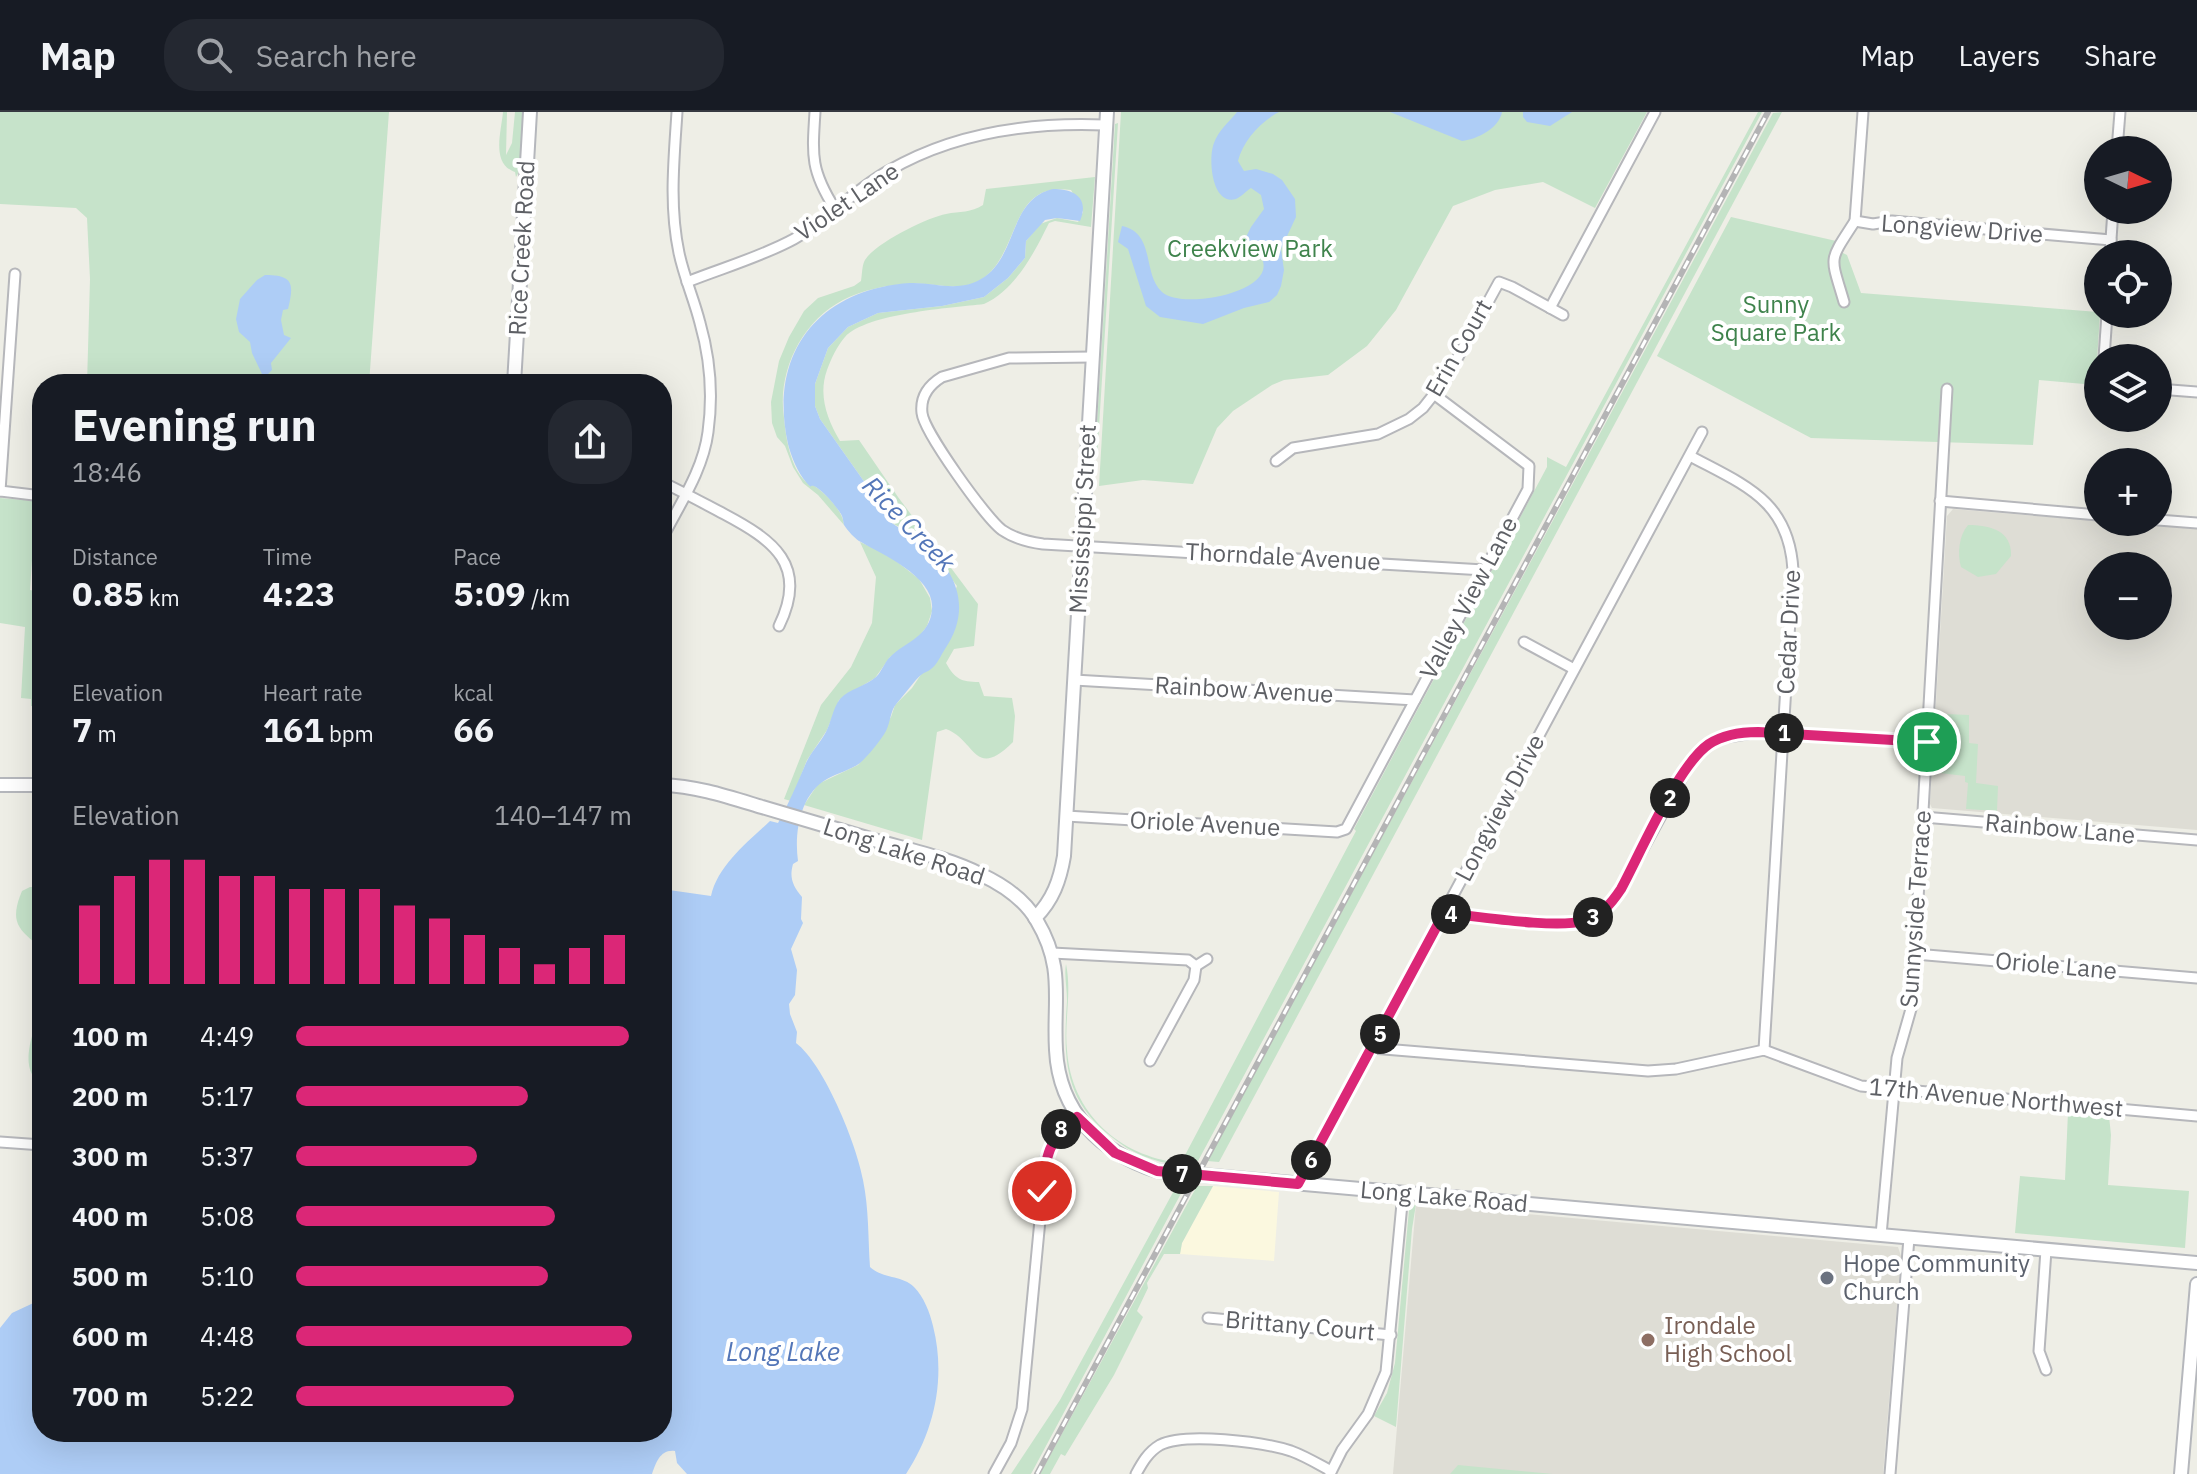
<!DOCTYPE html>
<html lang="en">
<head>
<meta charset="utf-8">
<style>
	body { margin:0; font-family:"IBM Plex Sans",sans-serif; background:#242831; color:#f1f3f6; height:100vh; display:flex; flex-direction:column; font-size:30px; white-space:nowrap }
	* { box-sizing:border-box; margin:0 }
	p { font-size:26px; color:#9ea1a6 }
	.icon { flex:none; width:44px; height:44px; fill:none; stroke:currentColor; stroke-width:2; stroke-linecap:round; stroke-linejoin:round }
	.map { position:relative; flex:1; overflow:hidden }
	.drawer { position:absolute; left:32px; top:262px; width:640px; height:1068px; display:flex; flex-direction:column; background:#171b24; border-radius:32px; box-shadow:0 8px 32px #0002 }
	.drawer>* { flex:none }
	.needle { width:52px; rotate:95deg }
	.controls { position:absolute; left:2084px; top:24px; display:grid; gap:16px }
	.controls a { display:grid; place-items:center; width:88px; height:88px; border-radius:50%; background:#171b24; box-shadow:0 8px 32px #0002; font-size:40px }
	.pin { position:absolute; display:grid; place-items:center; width:68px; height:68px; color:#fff; margin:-34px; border:4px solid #fff; border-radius:50%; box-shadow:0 2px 8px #0007 }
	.km { position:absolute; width:40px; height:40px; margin:-20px; border-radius:50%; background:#222; color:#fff; font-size:22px; line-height:40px; text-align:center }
	.round { display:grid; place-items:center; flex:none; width:84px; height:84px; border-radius:32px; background:#242831 }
	.head { display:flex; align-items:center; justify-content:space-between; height:136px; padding:0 40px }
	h1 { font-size:44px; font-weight:700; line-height:60px }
	.figures { display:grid; grid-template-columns:repeat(3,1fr); gap:12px; height:136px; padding:8px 40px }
	.figures div { display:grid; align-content:center }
	.figures b { font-size:34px; font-weight:700 }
	.figures small { font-size:22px; font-weight:400 }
	.figures p { font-size:22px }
	.chart { height:224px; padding:16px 40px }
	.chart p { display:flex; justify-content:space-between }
	.chart svg { width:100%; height:144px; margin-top:8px; stroke:#db2777; stroke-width:6 }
	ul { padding:0 40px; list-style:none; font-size:26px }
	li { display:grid; grid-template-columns:128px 96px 1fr; align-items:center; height:60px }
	li i { height:20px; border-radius:10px; background:#db2777 }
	header { display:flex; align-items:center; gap:48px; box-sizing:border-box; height:112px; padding:0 40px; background:#171b24; border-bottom:2px solid #363941 }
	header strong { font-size:38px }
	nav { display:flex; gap:44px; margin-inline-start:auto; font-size:28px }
	.search { width:560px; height:72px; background:#242831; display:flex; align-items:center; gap:20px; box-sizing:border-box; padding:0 28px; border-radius:32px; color:#9ea1a6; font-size:30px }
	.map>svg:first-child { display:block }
	.commercial { fill:#fbf8df }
	.education { fill:#deddd5; fill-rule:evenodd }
	.green { fill:#c6e3ca }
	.water { fill:#aecdf6 }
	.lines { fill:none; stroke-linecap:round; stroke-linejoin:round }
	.street-casing { stroke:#b6b7bb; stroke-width:13 }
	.secondary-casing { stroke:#b5b7bc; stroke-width:16 }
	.street { stroke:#fff; stroke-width:9 }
	.secondary { stroke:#fff; stroke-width:12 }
	.rail-casing { stroke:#b4b4b5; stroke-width:6 }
	.rail { stroke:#fff; stroke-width:3; stroke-dasharray:9; stroke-linecap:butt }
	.route-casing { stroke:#fff; stroke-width:16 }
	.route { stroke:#db2777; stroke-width:10 }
	.worship-dot { fill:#6b7280; stroke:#fff; stroke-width:3 }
	.education-dot { fill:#8d6e63; stroke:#fff; stroke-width:3 }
	.labels { text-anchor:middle; stroke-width:8; stroke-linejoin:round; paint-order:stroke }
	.street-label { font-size:24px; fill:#5e6065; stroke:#fff }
	.park-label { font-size:24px; fill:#3f834c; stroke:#fff }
	.worship-label { font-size:24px; fill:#5b616d; stroke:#fff; text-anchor:start }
	.education-label { font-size:24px; fill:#785e54; stroke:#fff; text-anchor:start }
	.water-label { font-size:26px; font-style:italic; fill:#5376b8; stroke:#fff }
</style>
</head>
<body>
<header>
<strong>Map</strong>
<div class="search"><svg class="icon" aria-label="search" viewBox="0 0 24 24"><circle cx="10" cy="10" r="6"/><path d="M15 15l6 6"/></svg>Search here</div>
<nav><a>Map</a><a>Layers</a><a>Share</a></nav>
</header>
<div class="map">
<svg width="2197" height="1362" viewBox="0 0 2197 1362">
	<rect width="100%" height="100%" fill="#eeeee6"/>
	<polygon class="commercial" points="1213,1074 1279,1080 1274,1149 1180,1142 1182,1131"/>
	<g class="education">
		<path d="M 1953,397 L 2197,417 L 2197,718 L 1932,696 L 1930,692 L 1947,404 ZM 2098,454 L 2158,454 L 2158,514 L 2098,514 Z"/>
		<polygon points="1416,1092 1898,1135 1901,1144 1883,1362 1393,1362"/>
	</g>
	<g class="green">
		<polygon points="0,0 389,0 369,272 87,272 90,167 87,106 76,96 0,92"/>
		<path d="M 503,0 L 507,0 L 506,43 L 512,31 L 515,0 L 523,0 L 520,58 L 516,65 L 515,60 C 491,52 501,21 503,0 Z"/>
		<polygon points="1121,0 1647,0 1595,96 1543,70 1495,78 1453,94 1396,198 1367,234 1328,263 1284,268 1272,273 1233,299 1217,316 1193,372 1143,368 1099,374"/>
		<polygon points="1758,0 1762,0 1198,1049 1183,1047 1356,719 1354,717 1547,355 1547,345 1566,355"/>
		<polygon points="1782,0 1219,1050 1207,1049 1773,1"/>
		<polygon points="1118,11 1097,347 1095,345 1115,12"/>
		<path d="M 1095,65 L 1091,115 L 1055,109 L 1049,111 C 1034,141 1016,177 984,192 C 951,196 867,201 845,225 C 837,234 831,247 827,258 C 818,283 827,307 840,329 L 859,328 L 898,385 L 978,492 L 974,534 L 954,537 L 946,551 C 955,567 961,570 979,570 L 984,584 L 1012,586 L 1015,604 L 1013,630 C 974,669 976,628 946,617 L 937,620 L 922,728 L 804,693 L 818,672 L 858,653 L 864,646 L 891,605 L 895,593 L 912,576 L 922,561 L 957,474 L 921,427 L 892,411 L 882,388 L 863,368 L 820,307 L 815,294 L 815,272 L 828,236 L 848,215 L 878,201 L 942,194 L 984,185 L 1008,166 L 1025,146 L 1026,129 L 1040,112 L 1057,106 L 1078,110 L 1083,100 L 1071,78 C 1010,69 1021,136 985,165 C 961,183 935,169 908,172 C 887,173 862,178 843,188 C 801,210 777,260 784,306 C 786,326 790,354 805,369 C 808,371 813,373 816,375 C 827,383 843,399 844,413 L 818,383 L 803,371 L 793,355 L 785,334 L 777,325 L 772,311 L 771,290 L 779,249 L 789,225 L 804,199 L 818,186 L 854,174 L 861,169 C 862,163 862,155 864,150 C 871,133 928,105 946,102 C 960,99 971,101 983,93 L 986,77 Z"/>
		<polygon points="1731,105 1845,131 1841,140 1847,143 1861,181 2098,200 2100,202 2096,263 2084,272 2039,268 2033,333 1811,326 1657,244"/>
		<polygon points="0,386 36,389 30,478 42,480 42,595 31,594 31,587 21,586 25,515 0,511"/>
		<path d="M 1968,413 C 1989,413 2012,418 2011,444 L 1996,462 L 1978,465 L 1961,455 C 1957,442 1959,423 1968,413 Z"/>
		<polygon points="860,430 887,442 919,467 930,486 932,499 927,514 917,527 890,545 875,566 839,588 827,618 807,648 791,689 784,687 821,593 851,555 872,511 876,465"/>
		<polygon points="1945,602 1969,603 1969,631 1978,632 1976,671 1998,674 1997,699 1966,697 1968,671 1965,670 1965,664 1940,661"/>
		<path d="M 30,775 L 37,775 L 42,782 L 42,836 C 18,818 9,810 22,779 Z"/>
		<path d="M 1066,852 C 1072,881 1064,909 1067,938 C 1071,1001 1119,1044 1180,1051 L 1179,1053 C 1153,1050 1131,1041 1113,1026 C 1064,989 1063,948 1067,889 C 1067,876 1064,863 1066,852 Z"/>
		<path d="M 42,916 L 42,974 C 25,961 27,943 32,924 Z"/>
		<polygon points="2068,1000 2109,1004 2111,1023 2108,1073 2189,1079 2185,1136 2015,1121 2020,1064 2065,1068"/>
		<polygon points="1177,1073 1185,1074 1031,1362 1011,1362 1060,1288"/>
		<polygon points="1197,1074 1213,1074 1182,1131 1180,1142 1164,1142 1147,1171 1148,1176 1137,1199 1143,1205 1114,1263 1065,1344 1061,1342 1050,1362 1040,1362"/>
		<polygon points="1416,1092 1412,1117 1396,1315 1374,1304 1387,1281 1395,1251 1409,1098"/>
		<polygon points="1458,1353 1553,1362 1450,1362"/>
	</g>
	<g class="water">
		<path d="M 1237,0 L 1279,0 C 1260,10 1243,29 1238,49 L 1244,59 L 1256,57 L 1273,62 L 1282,68 L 1295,87 L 1296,105 L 1281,137 L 1284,158 L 1281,174 L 1277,183 L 1269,190 L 1244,196 L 1203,212 L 1160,205 L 1146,194 L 1128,137 L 1118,130 L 1122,114 C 1156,121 1142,162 1162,180 C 1182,199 1281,179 1261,145 C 1258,140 1252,136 1247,133 L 1246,125 L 1251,115 L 1264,97 L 1261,83 L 1251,76 C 1246,79 1241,85 1236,87 C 1211,94 1208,45 1214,31 C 1218,19 1229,10 1237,0 Z"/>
		<path d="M 1390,0 L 1502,0 C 1499,16 1478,27 1462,29 Z"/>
		<polygon points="1523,0 1572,0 1550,14 1527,10 1523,5"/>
		<path d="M 1053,77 C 1073,77 1090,85 1080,109 L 1057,106 L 1045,108 L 1026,129 L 1025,146 L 1008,166 L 984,185 L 942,194 L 878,201 L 848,215 L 828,236 L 815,272 L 815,294 L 820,307 L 863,368 L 883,388 L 892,411 C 900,418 910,418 918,425 C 955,456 974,494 945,537 C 941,543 937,553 931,557 C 928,560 924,560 921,563 C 915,568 904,583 897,591 C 890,599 891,609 886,619 C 881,628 868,644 860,651 C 851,658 837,661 827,667 C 800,682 794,721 798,749 L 793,752 C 789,766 793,774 802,785 L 801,807 L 803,811 L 791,837 L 797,858 L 795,883 L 789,892 L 790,902 L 797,920 L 796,931 C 824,952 857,1033 863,1068 C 869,1097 868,1126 870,1155 C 883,1167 902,1163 914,1175 C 924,1185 930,1201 933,1214 C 946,1265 935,1318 906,1362 L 687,1362 L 677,1351 L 675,1339 C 660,1337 656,1351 652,1362 L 0,1362 L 0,1216 L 12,1201 L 42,1187 L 42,1320 L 662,1320 L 662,777 L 711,784 C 718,753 748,730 770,709 L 778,711 C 789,691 797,672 806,651 C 811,640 820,631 826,620 C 831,610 833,596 840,587 C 849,577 866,574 876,565 C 882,559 884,551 890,545 C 906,529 930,525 932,497 C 935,465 883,443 861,430 C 856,428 847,418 844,413 C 843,409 843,405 841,402 C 836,394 824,380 816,375 C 808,371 814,379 806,370 C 798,361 791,344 788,332 C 768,242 818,177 910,171 C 935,170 957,181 981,167 C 1018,146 1008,87 1053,77 Z"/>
		<path d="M 265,163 C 294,163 294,172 288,197 L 283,198 L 281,208 L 284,223 L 291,226 L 271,251 L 272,258 L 267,263 L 262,262 L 252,241 L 250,230 L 239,220 L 236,207 L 240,187 L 257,168 Z"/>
	</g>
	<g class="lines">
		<g class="street-casing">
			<g id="street">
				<path d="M 815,0 C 812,45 811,59 835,97"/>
				<polyline points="2117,38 2120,0"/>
				<polyline points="1855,109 1863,0"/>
				<polyline points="2110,142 2113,98"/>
				<path d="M 687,170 C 722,156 761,145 794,127 C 828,108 854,78 888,59 C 953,21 1031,10 1105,13"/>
				<path d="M 1844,190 C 1830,142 1828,151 1855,109 L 1873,112 L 1892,109 L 2111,128"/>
				<polyline points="1550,196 1655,0"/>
				<path d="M 1092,245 L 1009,246 L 942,265 C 929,273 920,284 922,301 C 924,320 986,406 1002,418 C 1015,427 1028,430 1043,432 L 1484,458"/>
				<polyline points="2104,246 2107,202"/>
				<polyline points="2158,277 2197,280"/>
				<path d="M 1690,344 C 1744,373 1789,388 1793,458 L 1764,938"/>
				<polyline points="1276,349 1293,336 1378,322 1409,307 1423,296 1446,267 1499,170 1512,175 1563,203"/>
				<path d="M 662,370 C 683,380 703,391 724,402 C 773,428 809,453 779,514"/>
				<polyline points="0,379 15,162"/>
				<polyline points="0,379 42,384"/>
				<polyline points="1940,389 2098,403"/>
				<polyline points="2158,408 2197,411"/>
				<path d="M 662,427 C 679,393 703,359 708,320 C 713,284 710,246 700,211 C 694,187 684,165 679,141 C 669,94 674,47 677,0"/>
				<polyline points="1524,530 1574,557"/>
				<polyline points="1074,568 1415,588"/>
				<polyline points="1066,704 1337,720 1346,717 1528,377 1529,354 1435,283"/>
				<polyline points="1923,705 2197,728"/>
				<path d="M 1444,801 C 1476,804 1556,817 1583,809 C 1600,804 1611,792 1621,777 L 1690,651 L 1709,632 L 1722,626 L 1758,620 L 1927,630"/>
				<polyline points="1052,841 1188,848 1196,854 1194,868 1150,949"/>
				<polyline points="1915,842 2197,866"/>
				<polyline points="1196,854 1207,847"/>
				<polyline points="1372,936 1648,959 1676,957 1764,938 1861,974 2197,1004"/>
				<polyline points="0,1030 42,1033"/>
				<polyline points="1298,1072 1702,320"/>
				<polyline points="1881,1123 1897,946 1911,897 1913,875 1947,277"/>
				<polyline points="2046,1138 2039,1239 2046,1258"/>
				<polyline points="1208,1206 1391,1223"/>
				<polyline points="994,1362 1011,1331 1022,1297 1046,1045 1056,1022 1077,1005"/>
				<path d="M 1136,1362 C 1142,1351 1148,1340 1160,1333 C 1185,1320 1263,1330 1291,1339 C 1305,1344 1318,1352 1331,1359"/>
				<polyline points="1330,1362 1342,1338 1368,1302 1386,1260 1403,1081"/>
				<polyline points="1890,1362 1909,1126"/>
			</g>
		</g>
		<g class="secondary-casing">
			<g id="secondary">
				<polyline points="514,272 530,0"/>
				<polyline points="0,673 42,673"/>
				<path d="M 662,673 C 697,674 729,685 762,695 C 797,705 832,716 867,726 C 904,737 947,745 982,763 C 1003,773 1025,788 1037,809 C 1065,856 1053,888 1056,938 C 1059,1000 1101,1041 1157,1059 L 2197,1151"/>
				<path d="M 1035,806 C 1053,788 1060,768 1064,744 L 1107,0"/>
				<polyline points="2181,1362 2197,1172"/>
			</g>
		</g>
		<use href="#street" class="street"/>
		<use href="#secondary" class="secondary"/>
		<g class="rail-casing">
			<polyline id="rail" points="1037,1362 1768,0"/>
		</g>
		<use href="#rail" class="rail"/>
	</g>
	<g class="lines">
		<g class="route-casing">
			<path id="route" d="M 1042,1079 C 1045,1047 1049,1024 1077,1005 L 1115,1041 L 1157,1059 L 1298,1072 L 1444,801 C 1476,804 1556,817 1583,809 C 1601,804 1611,792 1621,777 C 1640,742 1678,653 1709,632 C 1723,623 1741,620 1758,620 L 1927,630"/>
		</g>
		<use href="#route" class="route"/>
	</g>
	<circle class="worship-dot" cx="1827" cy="1166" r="8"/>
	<circle class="education-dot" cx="1648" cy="1228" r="8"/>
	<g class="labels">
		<g class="street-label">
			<text transform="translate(847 90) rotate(-34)" y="8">Violet Lane</text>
			<text transform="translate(1962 117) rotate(4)" y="8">Longview Drive</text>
			<text transform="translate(522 136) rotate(-87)" y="8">Rice Creek Road</text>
			<text transform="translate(1459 236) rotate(-60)" y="8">Erin Court</text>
			<text transform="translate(1083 407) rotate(-87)" y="8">Mississippi Street</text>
			<text transform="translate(1283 445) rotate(3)" y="8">Thorndale Avenue</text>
			<text transform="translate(1469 486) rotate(-62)" y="8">Valley View Lane</text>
			<text transform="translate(1789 520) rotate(-87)" y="8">Cedar Drive</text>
			<text transform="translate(1244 578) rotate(3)" y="8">Rainbow Avenue</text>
			<text transform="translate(1500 696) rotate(-62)" y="8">Longview Drive</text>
			<text transform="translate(1205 712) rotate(3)" y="8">Oriole Avenue</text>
			<text transform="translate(2060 717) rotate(5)" y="8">Rainbow Lane</text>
			<text transform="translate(904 740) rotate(18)" y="8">Long Lake Road</text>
			<text transform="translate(1916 797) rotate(-86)" y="8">Sunnyside Terrace</text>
			<text transform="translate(2056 854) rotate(5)" y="8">Oriole Lane</text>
			<text transform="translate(1996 986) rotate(5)" y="8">17th Avenue Northwest</text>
			<text transform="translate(1444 1085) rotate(5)" y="8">Long Lake Road</text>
			<text transform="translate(1300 1214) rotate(5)" y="8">Brittany Court</text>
		</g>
		<g class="park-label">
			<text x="1250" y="145">Creekview Park</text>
			<text x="1776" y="201">Sunny<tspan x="1776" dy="28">Square Park</tspan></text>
		</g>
		<g class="worship-label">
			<text x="1843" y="1160">Hope Community<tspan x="1843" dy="28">Church</tspan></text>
		</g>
		<g class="education-label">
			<text x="1664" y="1222">Irondale<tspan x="1664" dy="28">High School</tspan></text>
		</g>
		<g class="water-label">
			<text transform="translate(909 412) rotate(46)" y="9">Rice Creek</text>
			<text x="783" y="1249">Long Lake</text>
		</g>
	</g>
</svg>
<div class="controls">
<a><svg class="needle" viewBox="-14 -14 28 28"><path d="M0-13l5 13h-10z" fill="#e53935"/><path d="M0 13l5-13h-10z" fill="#9ea1a6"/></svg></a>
<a><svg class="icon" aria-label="locate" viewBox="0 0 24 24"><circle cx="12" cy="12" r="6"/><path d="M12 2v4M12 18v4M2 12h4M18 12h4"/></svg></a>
<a><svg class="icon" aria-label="layers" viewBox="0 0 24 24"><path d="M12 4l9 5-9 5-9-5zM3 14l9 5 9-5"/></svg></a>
<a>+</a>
<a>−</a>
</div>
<div class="pin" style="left:1927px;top:630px;background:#1e9e55"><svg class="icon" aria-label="arrive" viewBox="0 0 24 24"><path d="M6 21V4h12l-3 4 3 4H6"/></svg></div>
<div class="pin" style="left:1042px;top:1079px;background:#d93025"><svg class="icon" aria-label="check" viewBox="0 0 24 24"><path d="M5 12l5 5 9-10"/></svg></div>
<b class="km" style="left:1784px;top:621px">1</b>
<b class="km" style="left:1670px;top:686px">2</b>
<b class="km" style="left:1593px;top:805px">3</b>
<b class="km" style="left:1451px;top:802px">4</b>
<b class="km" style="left:1380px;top:922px">5</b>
<b class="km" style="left:1311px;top:1048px">6</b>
<b class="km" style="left:1182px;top:1062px">7</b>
<b class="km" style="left:1061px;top:1017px">8</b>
<section class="drawer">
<div class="head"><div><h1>Evening run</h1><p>18:46</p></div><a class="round"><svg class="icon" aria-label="share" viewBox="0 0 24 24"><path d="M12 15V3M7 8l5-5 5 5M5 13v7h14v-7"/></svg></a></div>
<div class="figures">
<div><p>Distance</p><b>0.85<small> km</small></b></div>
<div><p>Time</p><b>4:23</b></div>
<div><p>Pace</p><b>5:09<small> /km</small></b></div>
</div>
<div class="figures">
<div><p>Elevation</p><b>7<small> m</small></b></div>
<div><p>Heart rate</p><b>161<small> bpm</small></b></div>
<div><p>kcal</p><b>66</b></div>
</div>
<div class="chart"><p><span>Elevation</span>140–147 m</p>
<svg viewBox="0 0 160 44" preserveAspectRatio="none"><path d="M5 44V20M15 44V11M25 44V6M35 44V6M45 44V11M55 44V11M65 44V15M75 44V15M85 44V15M95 44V20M105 44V24M115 44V29M125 44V33M135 44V38M145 44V33M155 44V29"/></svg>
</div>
<ul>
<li><b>100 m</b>4:49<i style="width:99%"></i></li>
<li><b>200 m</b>5:17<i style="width:69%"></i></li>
<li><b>300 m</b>5:37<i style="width:54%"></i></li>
<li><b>400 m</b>5:08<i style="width:77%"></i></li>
<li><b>500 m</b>5:10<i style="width:75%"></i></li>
<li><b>600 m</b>4:48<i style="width:100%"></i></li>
<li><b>700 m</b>5:22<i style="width:65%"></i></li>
</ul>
</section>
</div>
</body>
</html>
